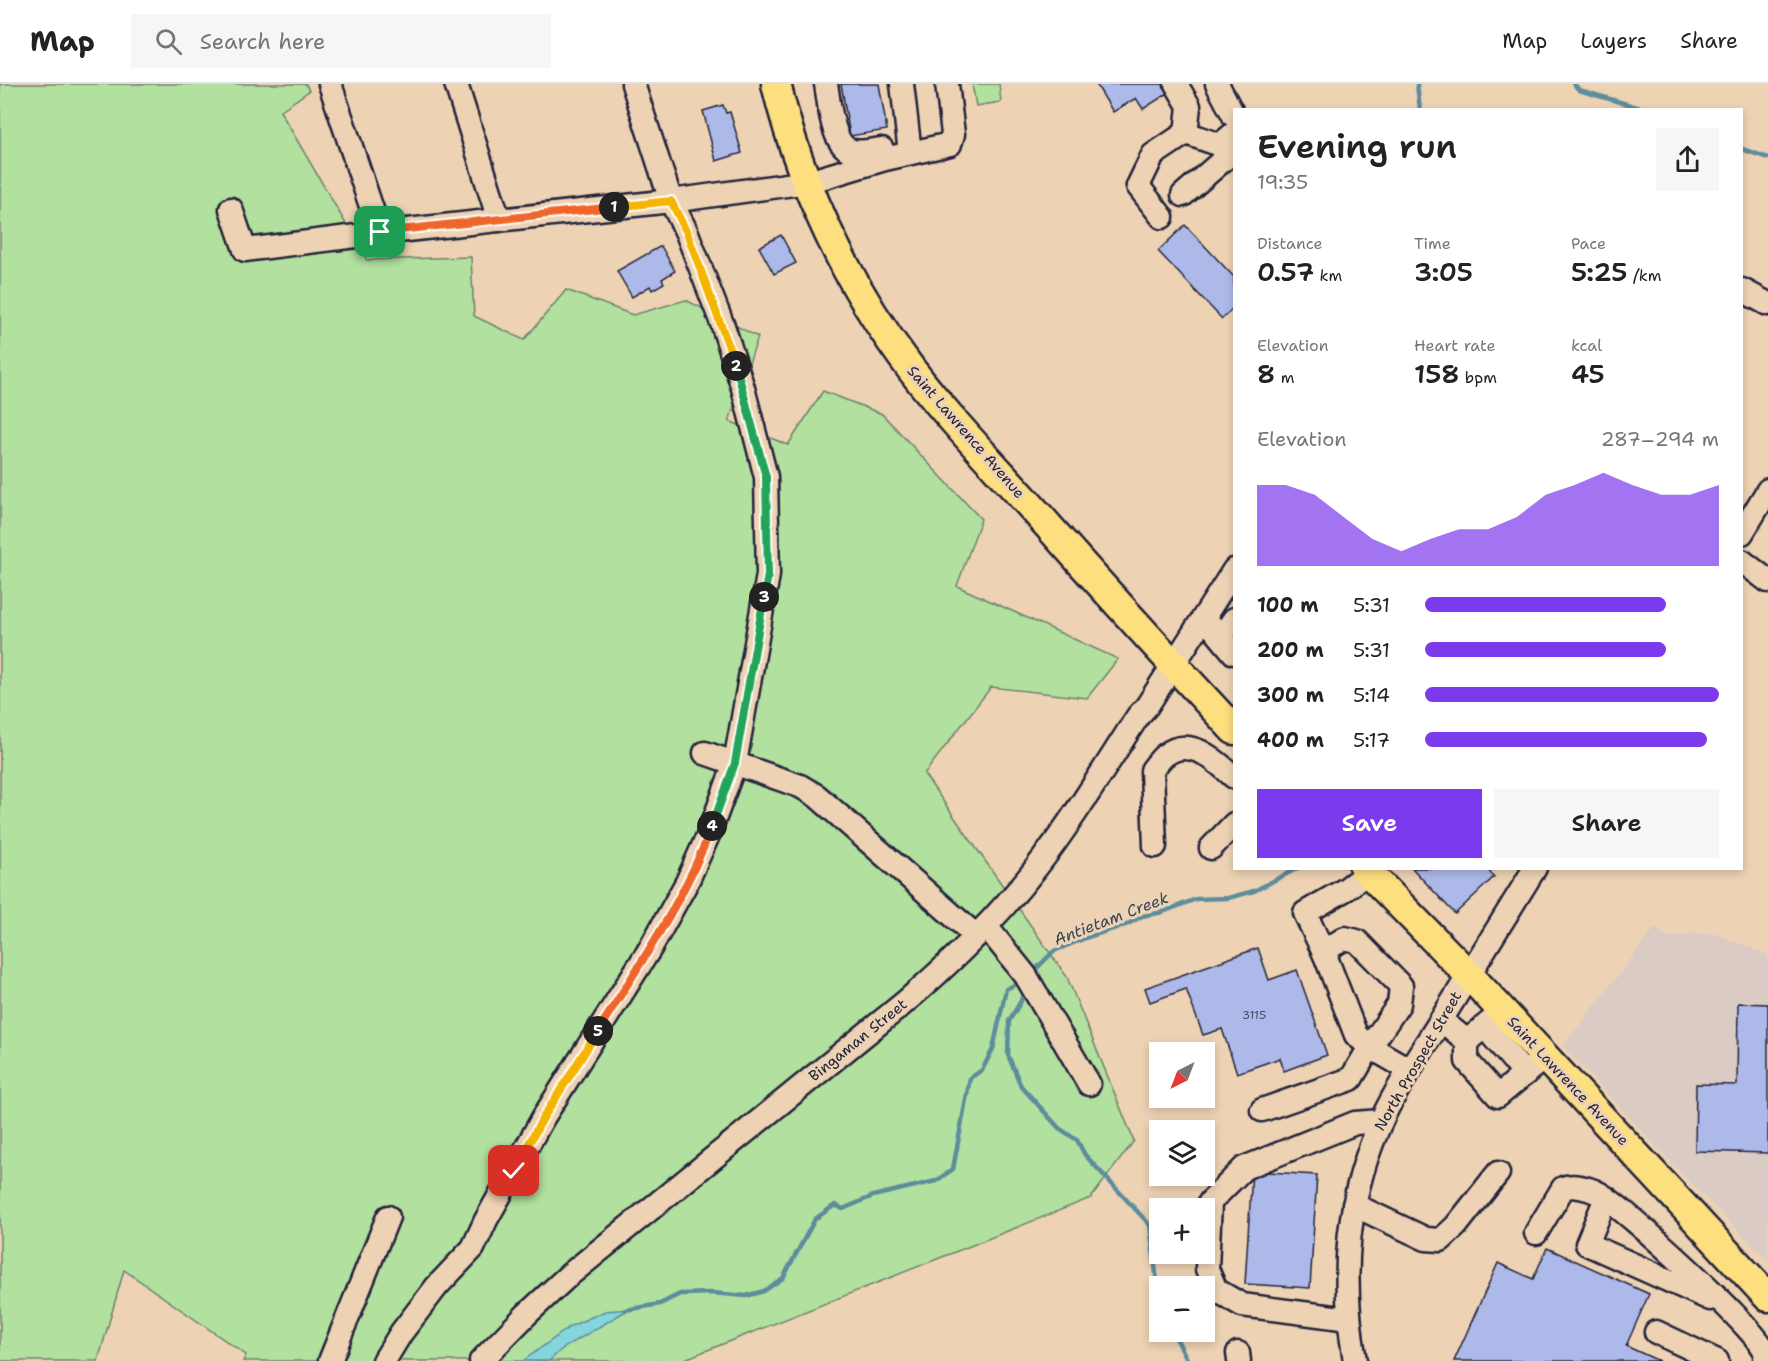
<!DOCTYPE html>
<html lang="en">
<head>
<meta charset="utf-8">
<style>
	body { margin:0; font-family:"Shantell Sans",sans-serif; background:#f6f6f6; color:#222; height:100vh; display:flex; flex-direction:column; font-size:22px; white-space:nowrap }
	* { box-sizing:border-box; margin:0 }
	p { font-size:20px; color:#767676 }
	.icon { flex:none; width:33px; height:33px; fill:none; stroke:currentColor; stroke-width:2; stroke-linecap:round; stroke-linejoin:round }
	.map { position:relative; flex:1; overflow:hidden }
	.details { position:absolute; left:1233px; top:24px; width:510px; height:762px; display:flex; flex-direction:column; background:#fff; border-radius:0px; box-shadow:0 3px 9px #0003 }
	.details>* { flex:none }
	.needle { width:39px; rotate:222deg }
	.tools { position:absolute; left:1149px; top:958px; display:grid; gap:12px }
	.tools a { display:grid; place-items:center; width:66px; height:66px; border-radius:0px; background:#fff; box-shadow:0 3px 9px #0003; font-size:30px }
	.pin { position:absolute; display:grid; place-items:center; width:51px; height:51px; color:#fff; margin:-26px; border-radius:12px; box-shadow:0 3px 9px #0006 }
	.km { position:absolute; width:30px; height:30px; margin:-15px; border-radius:50%; background:#222; color:#fff; font-size:16px; line-height:30px; text-align:center }
	.round { display:grid; place-items:center; flex:none; width:63px; height:63px; border-radius:0px; background:#f6f6f6 }
	.headline { display:flex; align-items:center; justify-content:space-between; height:102px; padding:0 24px }
	h1 { font-size:33px; font-weight:600; line-height:45px }
	.metrics { display:grid; grid-template-columns:repeat(3,1fr); gap:9px; height:102px; padding:6px 24px }
	.metrics div { display:grid; align-content:center }
	.metrics b { font-size:26px; font-weight:600 }
	.metrics small { font-size:16px; font-weight:400 }
	.metrics p { font-size:16px }
	.chart { height:168px; padding:12px 24px }
	.chart p { display:flex; justify-content:space-between }
	.chart svg { width:100%; height:108px; margin-top:6px; fill:#7c3aed; opacity:.7 }
	.action { display:flex; gap:12px; margin-top:auto; padding:12px 24px }
	.action a { flex:1; height:69px; border-radius:0px; background:#7c3aed; color:#fff; font-size:24px; font-weight:600; line-height:69px; text-align:center }
	.action a+a { background:#f6f6f6; color:#222 }
	ul { padding:0 24px; list-style:none; font-size:20px }
	li { display:grid; grid-template-columns:96px 72px 1fr; align-items:center; height:45px }
	li i { height:15px; border-radius:8px; background:#7c3aed }
	header { display:flex; align-items:center; gap:36px; box-sizing:border-box; height:84px; padding:0 30px; background:#fff; border-bottom:2px solid #e0e0e0 }
	header strong { font-size:28px }
	nav { display:flex; gap:33px; margin-inline-start:auto; font-size:21px }
	.search { width:420px; height:54px; background:#f6f6f6; display:flex; align-items:center; gap:15px; box-sizing:border-box; padding:0 21px; border-radius:0px; color:#767676; font-size:22px }
	.map>svg:first-child { display:block }
	.built { fill:#dacbc4 }
	.green { fill:#b2e09f; stroke:#6a816d; stroke-width:1.5 }
	.water { fill:#84d5dc; stroke:#5d8d9c; stroke-width:1.5 }
	.lines { fill:none; stroke-linecap:round; stroke-linejoin:round }
	.stream { stroke:#5d8d9c; stroke-width:4.5 }
	.building { fill:#adb9e9; stroke:#22223b; stroke-width:1.5 }
	.minor-casing { stroke:#22223b; stroke-width:27 }
	.major-casing { stroke:#22223b; stroke-width:33 }
	.minor { stroke:#edd3b4; stroke-width:22 }
	.major { stroke:#fddf80; stroke-width:28 }
	.split-1-casing { stroke:#fff; stroke-width:12 }
	.split-2-casing { stroke:#fff; stroke-width:12 }
	.split-3-casing { stroke:#fff; stroke-width:12 }
	.split-4-casing { stroke:#fff; stroke-width:12 }
	.split-5-casing { stroke:#fff; stroke-width:12 }
	.split-6-casing { stroke:#fff; stroke-width:12 }
	.split-1 { stroke:#f0652b; stroke-width:8 }
	.split-2 { stroke:#f5b400; stroke-width:8 }
	.split-3 { stroke:#22a559; stroke-width:8 }
	.split-4 { stroke:#22a559; stroke-width:8 }
	.split-5 { stroke:#f0652b; stroke-width:8 }
	.split-6 { stroke:#f5b400; stroke-width:8 }
	.labels { text-anchor:middle; stroke-width:6; stroke-linejoin:round; paint-order:stroke }
	.number-label { font-size:12px; fill:#454866 }
	.street-label { font-size:15px; fill:#22223b; stroke:#edd3b4 }
	.water-label { font-size:16px; font-style:italic; fill:#36465b; stroke:#edd3b4 }
</style>
</head>
<body>
<header>
<strong>Map</strong>
<div class="search"><svg class="icon" aria-label="search" viewBox="0 0 24 24"><circle cx="10" cy="10" r="6"/><path d="M15 15l6 6"/></svg>Search here</div>
<nav><a>Map</a><a>Layers</a><a>Share</a></nav>
</header>
<div class="map">
<svg width="1768" height="1277" viewBox="0 0 1768 1277">
	<rect width="100%" height="100%" fill="#edd3b4"/>
	<filter id="ink" filterUnits="userSpaceOnUse"><feTurbulence type="fractalNoise" baseFrequency=".0167" numOctaves="2"/><feDisplacementMap in="SourceGraphic" scale="12" xChannelSelector="R" yChannelSelector="G"/><feConvolveMatrix kernelMatrix="1 2 1 2 8 2 1 2 1" color-interpolation-filters="sRGB"/></filter>
	<g filter="url(#ink)">
		<polygon class="built" points="1655,844 1668,854 1692,849 1716,850 1768,871 1768,1177 1686,1094 1563,962"/>
		<g class="green">
			<polygon points="0,0 306,0 309,7 280,27 367,176 471,173 474,232 524,256 566,206 633,231 686,216 758,253 729,337 788,361 823,307 882,330 981,435 957,502 1118,575 1087,614 991,603 924,690 1067,893 1134,1057 1091,1114 680,1277 243,1277 246,1271 124,1186 98,1277 0,1277"/>
			<polygon points="972,0 999,0 1001,18 976,22"/>
		</g>
		<polygon class="water" points="629,1225 562,1265 549,1277 523,1277 571,1242 605,1227"/>
		<g class="lines">
			<g class="stream">
				<polyline points="1417,0 1420,26"/>
				<polyline points="1574,0 1579,6 1647,26"/>
				<polyline points="1742,65 1768,74"/>
				<polyline points="1031,890 1054,867 1088,853 1128,840 1142,832 1163,828 1196,815 1228,814 1254,807 1298,784"/>
				<polyline points="1024,906 1021,917 1009,937 1008,971 1021,1002 1059,1044 1077,1056 1085,1071 1150,1141 1160,1222"/>
				<polyline points="625,1226 660,1220 680,1210 712,1209 746,1212 764,1207 783,1194 815,1135 835,1121 843,1125 873,1112 936,1097 953,1085 970,994 982,986 993,965 1006,905 1022,897"/>
				<polyline points="1173,1248 1188,1277"/>
			</g>
		</g>
		<g class="building">
			<polygon points="841,0 879,0 887,46 850,52"/>
			<polygon points="1096,0 1165,0 1170,8 1143,25 1136,14 1113,28"/>
			<polygon points="723,21 726,29 730,28 742,69 716,77 703,27"/>
			<polygon points="1185,141 1234,193 1234,223 1222,235 1158,167"/>
			<polygon points="781,151 796,179 774,190 759,163"/>
			<polygon points="661,162 675,187 662,195 664,199 652,206 650,202 632,213 617,187"/>
			<polygon points="1412,784 1486,784 1494,793 1455,830"/>
			<polygon points="1258,864 1269,896 1297,886 1327,971 1284,987 1280,974 1237,989 1222,945 1203,951 1186,905 1150,918 1145,904"/>
			<polygon points="1738,919 1768,920 1768,1069 1695,1067 1696,1000 1737,1001"/>
			<polygon points="1252,1087 1317,1091 1310,1204 1245,1200"/>
			<polygon points="1166,1122 1195,1122 1196,1125 1166,1125"/>
			<polygon points="1547,1164 1649,1210 1626,1262 1659,1277 1454,1277 1498,1179 1533,1195"/>
			<rect x="1182" y="1170" width="15" height="8"/>
		</g>
		<g class="lines">
			<g class="minor-casing">
				<g id="minor">
					<polyline points="330,0 380,149"/>
					<polyline points="456,0 499,136"/>
					<path d="M 826,0 C 829,17 832,64 853,67 C 862,69 873,66 882,65 L 882,67"/>
					<polyline points="902,0 910,69"/>
					<polyline points="1176,0 1189,22 1186,49"/>
					<polyline points="1217,0 1234,32"/>
					<polyline points="1183,111 1229,71"/>
					<polyline points="231,125 245,166 380,149 671,117 808,98 885,75 950,60 953,50 947,0"/>
					<polyline points="1162,133 1138,102 1153,71 1186,49 1220,61 1234,49"/>
					<polyline points="1742,206 1768,220"/>
					<polyline points="1742,449 1768,406"/>
					<polyline points="1742,477 1768,497"/>
					<polyline points="1204,533 1234,569"/>
					<polyline points="1222,552 1234,535"/>
					<polyline points="705,669 800,702 817,712 976,852"/>
					<path d="M 1155,762 L 1152,686 C 1156,681 1160,675 1165,671 C 1190,651 1216,677 1234,693"/>
					<polyline points="1211,764 1234,740"/>
					<polyline points="986,842 1026,892 1089,1000"/>
					<polygon points="1345,854 1357,857 1401,902 1399,920 1370,963 1356,951 1325,871 1332,862"/>
					<polyline points="1325,871 1305,829 1346,805 1368,788"/>
					<polyline points="1441,936 1467,957 1503,927"/>
					<polyline points="1485,943 1525,990"/>
					<polyline points="1467,957 1467,977 1498,1012 1545,973"/>
					<polyline points="1262,1026 1351,995 1370,963 1410,986"/>
					<polyline points="1606,1114 1587,1160 1710,1215"/>
					<polyline points="1354,1121 1426,1155 1441,1156 1456,1142 1498,1089"/>
					<path d="M 1536,1149 L 1563,1104 C 1572,1100 1589,1104 1598,1109 C 1621,1120 1760,1248 1765,1268 C 1766,1271 1765,1274 1765,1277"/>
					<polyline points="1349,1235 1242,1221 1216,1206 1207,1185 1210,1118 1244,1084 1355,1039 1381,1037"/>
					<polyline points="1656,1248 1717,1277"/>
					<polyline points="1238,1269 1239,1277"/>
					<polyline points="330,1277 388,1133"/>
					<polyline points="384,1277 401,1249 437,1202 473,1164 486,1136 543,1034 651,863 687,798 710,747 735,679 768,491 766,393 743,304 723,242 687,149 671,117 633,0"/>
					<path d="M 481,1277 L 527,1230 L 568,1192 L 904,919 C 952,878 997,834 1036,784 C 1073,736 1105,683 1138,632 L 1147,622 L 1234,486"/>
					<path d="M 1355,1277 C 1340,1189 1346,1110 1385,1029 C 1402,994 1426,961 1446,928 C 1476,880 1505,832 1535,784"/>
				</g>
			</g>
			<g class="major-casing">
				<g id="major">
					<path d="M 776,0 C 801,103 847,200 911,285 C 949,335 994,381 1036,428 C 1101,502 1167,574 1234,646"/>
					<polyline points="1364,784 1469,891 1768,1213"/>
				</g>
			</g>
			<use href="#minor" class="minor"/>
			<use href="#major" class="major"/>
		</g>
	</g>
	<g class="lines" filter="url(#ink)">
		<g class="split-1-casing">
			<polyline id="split-1" points="380,148 614,123"/>
		</g>
		<g class="split-2-casing">
			<polyline id="split-2" points="614,123 671,117 687,149 736,282"/>
		</g>
		<g class="split-3-casing">
			<polyline id="split-3" points="736,282 766,393 768,491 764,513"/>
		</g>
		<g class="split-4-casing">
			<polyline id="split-4" points="712,742 735,679 764,513"/>
		</g>
		<g class="split-5-casing">
			<path id="split-5" d="M 598,947 C 639,881 685,815 712,742"/>
		</g>
		<g class="split-6-casing">
			<polyline id="split-6" points="514,1087 543,1034 598,947"/>
		</g>
		<use href="#split-1" class="split-1"/>
		<use href="#split-2" class="split-2"/>
		<use href="#split-3" class="split-3"/>
		<use href="#split-4" class="split-4"/>
		<use href="#split-5" class="split-5"/>
		<use href="#split-6" class="split-6"/>
	</g>
	<g class="labels">
		<g class="number-label">
			<text x="1254" y="935">3115</text>
		</g>
		<g class="street-label">
			<text transform="translate(966 348) rotate(49)" y="5">Saint Lawrence Avenue</text>
			<text transform="translate(858 956) rotate(-39)" y="5">Bingaman Street</text>
			<text transform="translate(1418 977) rotate(-60)" y="5">North Prospect Street</text>
			<text transform="translate(1568 997) rotate(47)" y="5">Saint Lawrence Avenue</text>
		</g>
		<g class="water-label">
			<text transform="translate(1111 834) rotate(-21)" y="6">Antietam Creek</text>
		</g>
	</g>
</svg>
<div class="tools">
<a><svg class="needle" viewBox="-14 -14 28 28"><path d="M0-13l5 13h-10z" fill="#e53935"/><path d="M0 13l5-13h-10z" fill="#767676"/></svg></a>
<a><svg class="icon" aria-label="layers" viewBox="0 0 24 24"><path d="M12 4l9 5-9 5-9-5zM3 14l9 5 9-5"/></svg></a>
<a>+</a>
<a>−</a>
</div>
<div class="pin" style="left:380px;top:148px;background:#1e9e55"><svg class="icon" aria-label="arrive" viewBox="0 0 24 24"><path d="M6 21V4h12l-3 4 3 4H6"/></svg></div>
<div class="pin" style="left:514px;top:1087px;background:#d93025"><svg class="icon" aria-label="check" viewBox="0 0 24 24"><path d="M5 12l5 5 9-10"/></svg></div>
<b class="km" style="left:614px;top:123px">1</b>
<b class="km" style="left:736px;top:282px">2</b>
<b class="km" style="left:764px;top:513px">3</b>
<b class="km" style="left:712px;top:742px">4</b>
<b class="km" style="left:598px;top:947px">5</b>
<section class="details">
<div class="headline"><div><h1>Evening run</h1><p>19:35</p></div><a class="round"><svg class="icon" aria-label="share" viewBox="0 0 24 24"><path d="M12 15V3M7 8l5-5 5 5M5 13v7h14v-7"/></svg></a></div>
<div class="metrics">
<div><p>Distance</p><b>0.57<small> km</small></b></div>
<div><p>Time</p><b>3:05</b></div>
<div><p>Pace</p><b>5:25<small> /km</small></b></div>
</div>
<div class="metrics">
<div><p>Elevation</p><b>8<small> m</small></b></div>
<div><p>Heart rate</p><b>158<small> bpm</small></b></div>
<div><p>kcal</p><b>45</b></div>
</div>
<div class="chart"><p><span>Elevation</span>287–294 m</p>
<svg viewBox="0 0 160 44" preserveAspectRatio="none"><path d="M0 44V11L10 11L20 15L30 24L40 33L50 38L60 33L70 29L80 29L90 24L100 15L110 11L120 6L130 11L140 15L150 15L160 11V44z"/></svg>
</div>
<ul>
<li><b>100 m</b>5:31<i style="width:82%"></i></li>
<li><b>200 m</b>5:31<i style="width:82%"></i></li>
<li><b>300 m</b>5:14<i style="width:100%"></i></li>
<li><b>400 m</b>5:17<i style="width:96%"></i></li>
</ul>
<div class="action"><a>Save</a><a>Share</a></div>
</section>
</div>
</body>
</html>
